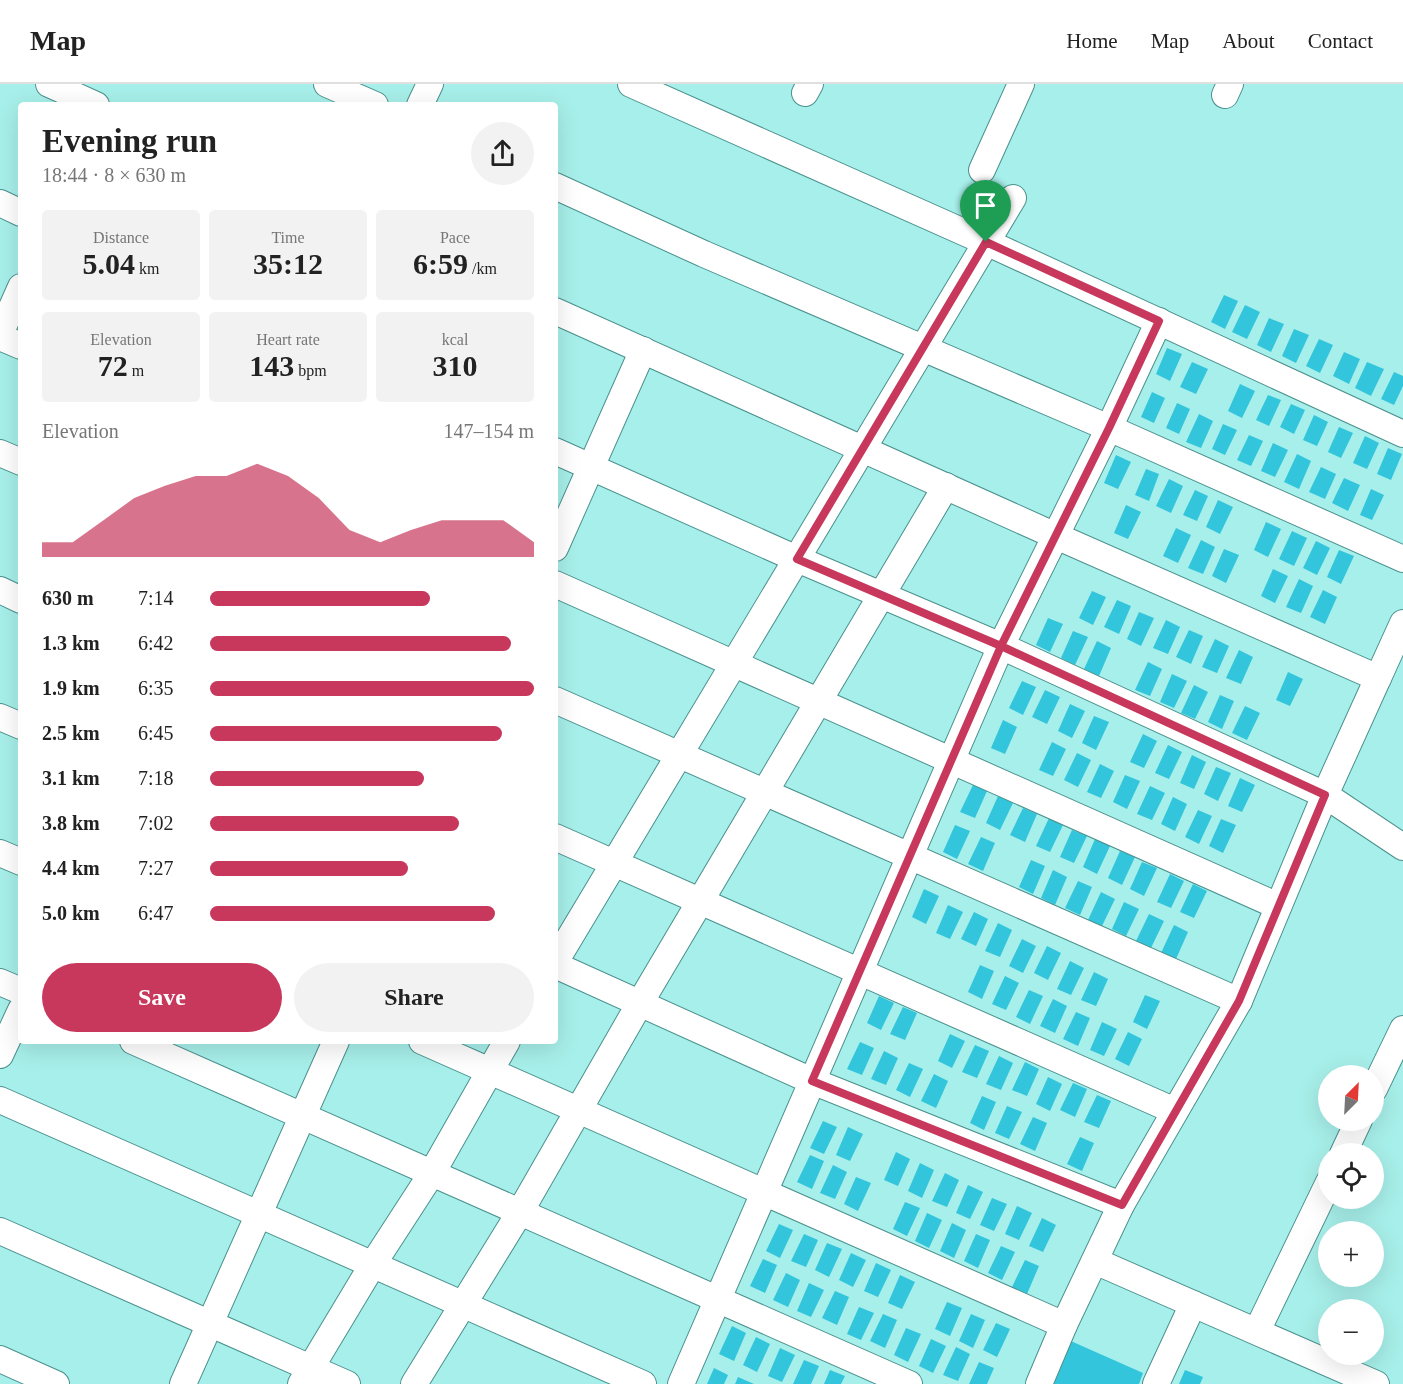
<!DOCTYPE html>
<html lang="en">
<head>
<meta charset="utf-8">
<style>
	body { margin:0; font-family:Georgia,serif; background:#f2f2f2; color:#222; height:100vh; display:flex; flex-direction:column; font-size:22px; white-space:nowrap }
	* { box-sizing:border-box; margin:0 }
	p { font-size:20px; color:#767676 }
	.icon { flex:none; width:33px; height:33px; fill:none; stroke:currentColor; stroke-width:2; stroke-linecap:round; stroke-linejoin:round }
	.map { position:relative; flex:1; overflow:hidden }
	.panel { position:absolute; left:18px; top:18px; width:540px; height:942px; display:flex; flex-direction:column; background:#fff; border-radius:6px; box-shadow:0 6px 24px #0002 }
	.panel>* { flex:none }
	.needle { width:39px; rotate:24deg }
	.fabs { position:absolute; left:1318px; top:981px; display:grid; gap:12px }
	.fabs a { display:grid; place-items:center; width:66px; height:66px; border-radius:50%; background:#fff; box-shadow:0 6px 24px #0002; font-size:30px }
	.pin { position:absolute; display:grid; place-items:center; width:51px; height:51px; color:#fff; margin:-62px -26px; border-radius:50% 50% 50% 0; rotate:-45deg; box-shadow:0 0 6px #0007 }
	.pin .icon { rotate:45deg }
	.round { display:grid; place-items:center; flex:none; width:63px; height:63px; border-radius:32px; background:#f2f2f2 }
	.headline { display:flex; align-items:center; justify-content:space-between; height:102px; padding:0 24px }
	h1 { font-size:33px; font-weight:800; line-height:45px }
	.stats { display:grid; grid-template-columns:repeat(3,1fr); gap:9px; height:102px; padding:6px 24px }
	.stats div { display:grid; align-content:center; border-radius:6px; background:#f2f2f2; text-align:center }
	.stats b { font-size:30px; font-weight:800 }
	.stats small { font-size:16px; font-weight:400 }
	.stats p { font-size:16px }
	.chart { height:168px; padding:12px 24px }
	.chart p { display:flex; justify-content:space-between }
	.chart svg { width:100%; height:108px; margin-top:6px; fill:#c7385c; opacity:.7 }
	.primary-button { display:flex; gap:12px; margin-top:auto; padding:12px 24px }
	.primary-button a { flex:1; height:69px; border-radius:36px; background:#c7385c; color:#fff; font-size:24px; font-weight:800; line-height:69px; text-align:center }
	.primary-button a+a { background:#f2f2f2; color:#222 }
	ul { padding:0 24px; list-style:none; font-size:20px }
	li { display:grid; grid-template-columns:96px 72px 1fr; align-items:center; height:45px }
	li i { height:15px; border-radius:8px; background:#c7385c }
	header { display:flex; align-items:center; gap:36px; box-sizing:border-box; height:84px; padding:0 30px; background:#fff; border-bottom:2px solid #e0e0e0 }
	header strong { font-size:28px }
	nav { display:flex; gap:33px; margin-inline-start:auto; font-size:21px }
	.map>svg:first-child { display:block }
	.building { fill:#33c5db }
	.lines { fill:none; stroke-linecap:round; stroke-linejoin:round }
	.street-casing { stroke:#4a918d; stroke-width:28 }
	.street { stroke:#fff; stroke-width:26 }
	.route-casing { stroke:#fff; stroke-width:12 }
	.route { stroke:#c7385c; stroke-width:8 }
</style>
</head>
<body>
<header>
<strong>Map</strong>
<nav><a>Home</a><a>Map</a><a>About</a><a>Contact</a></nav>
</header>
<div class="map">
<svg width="1403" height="1300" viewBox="0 0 1403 1300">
	<rect width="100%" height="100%" fill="#a7efea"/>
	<g class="building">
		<polygon points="1224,211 1238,217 1225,245 1211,238"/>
		<polygon points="1245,221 1260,228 1247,255 1232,248"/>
		<polygon points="1269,234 1284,240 1271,268 1257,261"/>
		<polygon points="1294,245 1309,251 1296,279 1282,272"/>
		<polygon points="1319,255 1333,261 1320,289 1306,282"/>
		<polygon points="1167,264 1182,270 1170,297 1156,290"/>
		<polygon points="1344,268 1360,275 1349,300 1333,292"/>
		<polygon points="1192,278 1208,285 1196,310 1180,303"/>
		<polygon points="1367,278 1384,285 1371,312 1355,304"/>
		<polygon points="1394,288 1403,292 1403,302 1394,321 1381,315"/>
		<polygon points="1240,300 1255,307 1242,334 1228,327"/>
		<polygon points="1152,308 1165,314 1154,339 1141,333"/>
		<polygon points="1268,311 1281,316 1269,342 1256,336"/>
		<polygon points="1177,319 1190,325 1179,350 1166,344"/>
		<polygon points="1291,320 1305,326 1294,350 1280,343"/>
		<polygon points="1199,330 1213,337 1201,364 1186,358"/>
		<polygon points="1314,331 1328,338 1317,362 1303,356"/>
		<polygon points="1223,340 1237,346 1225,371 1212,365"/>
		<polygon points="1339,343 1353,349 1341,374 1328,368"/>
		<polygon points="1249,351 1263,357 1251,382 1237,376"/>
		<polygon points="1365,352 1379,359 1367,385 1353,379"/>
		<polygon points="1273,359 1288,366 1275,393 1261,387"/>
		<polygon points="1388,364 1402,370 1391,396 1377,390"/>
		<polygon points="1297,370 1311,377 1299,405 1284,398"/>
		<polygon points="1116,371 1131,378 1118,405 1104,399"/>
		<polygon points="1321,383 1336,390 1325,415 1309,408"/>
		<polygon points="1146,385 1159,390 1149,417 1135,411"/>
		<polygon points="1344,394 1360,401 1348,427 1332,419"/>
		<polygon points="1169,395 1183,402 1171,429 1156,422"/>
		<polygon points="1371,405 1384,411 1372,436 1360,431"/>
		<polygon points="1195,406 1208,412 1197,437 1183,431"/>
		<polygon points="1218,416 1233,423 1220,450 1206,443"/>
		<polygon points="1126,421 1141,428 1128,455 1114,449"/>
		<polygon points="1266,438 1281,445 1268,473 1254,466"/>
		<polygon points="1176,444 1191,451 1178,479 1163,472"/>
		<polygon points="1292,447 1307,454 1294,482 1279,475"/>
		<polygon points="1201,456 1215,463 1203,490 1188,484"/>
		<polygon points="1316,457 1330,464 1317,491 1303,484"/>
		<polygon points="1224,465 1239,471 1226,499 1212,492"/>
		<polygon points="1339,466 1354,472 1341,500 1327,493"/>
		<polygon points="1273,485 1288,492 1275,519 1261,512"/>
		<polygon points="1299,495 1313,502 1301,529 1286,523"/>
		<polygon points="1323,506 1337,513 1325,540 1310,533"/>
		<polygon points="1092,507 1106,513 1093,541 1079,534"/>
		<polygon points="1117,516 1131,522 1119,550 1104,543"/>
		<polygon points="1139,528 1154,534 1141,562 1127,555"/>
		<polygon points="1048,534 1063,540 1050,568 1036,561"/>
		<polygon points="1166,536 1180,543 1168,570 1153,564"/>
		<polygon points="1189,546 1203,552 1191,580 1176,573"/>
		<polygon points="1073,547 1088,553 1075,581 1061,574"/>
		<polygon points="1215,555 1229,562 1217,589 1202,583"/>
		<polygon points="1097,557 1111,564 1099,592 1084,585"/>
		<polygon points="1239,566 1253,573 1241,600 1226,594"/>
		<polygon points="1148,578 1162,585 1150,612 1135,606"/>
		<polygon points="1288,588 1303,595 1290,622 1276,616"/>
		<polygon points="1172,590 1187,597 1174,624 1160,618"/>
		<polygon points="1022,597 1036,603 1023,631 1009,624"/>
		<polygon points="1194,601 1208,608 1195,635 1181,629"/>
		<polygon points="1045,606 1060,613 1047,640 1032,633"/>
		<polygon points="1220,611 1234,617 1222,645 1208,638"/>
		<polygon points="1070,620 1085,627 1072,654 1058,647"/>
		<polygon points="1245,622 1260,629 1247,656 1232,649"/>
		<polygon points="1094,632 1109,638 1096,666 1082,659"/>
		<polygon points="1003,636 1017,643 1005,670 991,664"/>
		<polygon points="1143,650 1157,657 1144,684 1130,678"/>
		<polygon points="1052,658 1066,665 1053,692 1039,686"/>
		<polygon points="1168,661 1182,668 1169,695 1155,689"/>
		<polygon points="1077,669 1091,676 1078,703 1064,696"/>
		<polygon points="1192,671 1206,678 1194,705 1180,699"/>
		<polygon points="1100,680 1114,687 1101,714 1087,708"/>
		<polygon points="1216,683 1231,689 1218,717 1204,710"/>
		<polygon points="1125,691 1140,697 1127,725 1113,718"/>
		<polygon points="1240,694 1255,701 1242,728 1228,722"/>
		<polygon points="973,701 987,707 975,734 960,728"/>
		<polygon points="1150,702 1165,709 1152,736 1137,730"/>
		<polygon points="998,712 1013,719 1000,746 986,739"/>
		<polygon points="1173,713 1187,720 1175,747 1161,740"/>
		<polygon points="1023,724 1037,730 1025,758 1010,751"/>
		<polygon points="1198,726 1212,732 1199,760 1185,753"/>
		<polygon points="1049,734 1063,741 1050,768 1036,762"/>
		<polygon points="1221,735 1236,741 1223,769 1209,762"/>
		<polygon points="955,741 970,747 957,775 943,768"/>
		<polygon points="1072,746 1087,752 1074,779 1060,773"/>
		<polygon points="981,753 995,759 983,787 968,780"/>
		<polygon points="1095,755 1110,762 1097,790 1083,783"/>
		<polygon points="1120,767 1135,773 1122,801 1108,794"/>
		<polygon points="1031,776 1045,782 1033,810 1019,803"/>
		<polygon points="1142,778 1157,784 1144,812 1130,805"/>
		<polygon points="1053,786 1067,793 1055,821 1041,814"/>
		<polygon points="1170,790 1184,797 1171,824 1157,818"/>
		<polygon points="1078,797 1092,803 1080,831 1065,824"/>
		<polygon points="1193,800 1207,807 1194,834 1180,828"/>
		<polygon points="924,805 939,812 926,840 912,833"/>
		<polygon points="1101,808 1115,815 1102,842 1088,836"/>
		<polygon points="1124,818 1139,825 1126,852 1112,845"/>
		<polygon points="948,821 963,828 950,855 936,849"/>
		<polygon points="974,828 988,835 976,862 961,855"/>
		<polygon points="1149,830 1164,837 1151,864 1136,857"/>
		<polygon points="998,839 1012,846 1000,873 985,867"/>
		<polygon points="1174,841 1188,848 1176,875 1161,869"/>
		<polygon points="1022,855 1036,862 1023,889 1009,882"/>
		<polygon points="1047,862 1061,869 1048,896 1034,889"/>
		<polygon points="1070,877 1084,884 1071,911 1057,905"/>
		<polygon points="980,881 994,887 982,915 968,908"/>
		<polygon points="1094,888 1108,895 1096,922 1081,916"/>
		<polygon points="1005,892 1019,899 1006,926 992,920"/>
		<polygon points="1029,906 1043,912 1030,940 1016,933"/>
		<polygon points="1145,911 1160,917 1147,945 1133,938"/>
		<polygon points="879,912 894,919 881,946 867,939"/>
		<polygon points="1053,915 1067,922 1055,949 1040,942"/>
		<polygon points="903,923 917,929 905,956 890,950"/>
		<polygon points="1076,928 1090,934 1078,962 1063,955"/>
		<polygon points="1102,938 1117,945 1104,972 1090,966"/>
		<polygon points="1128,948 1142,955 1129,982 1115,975"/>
		<polygon points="950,950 965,957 952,984 938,977"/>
		<polygon points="860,958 874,964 862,991 847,985"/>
		<polygon points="975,961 989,967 977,994 962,988"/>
		<polygon points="884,967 898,974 886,1001 871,995"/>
		<polygon points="999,972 1013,979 1001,1006 986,1000"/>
		<polygon points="1025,978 1039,985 1027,1012 1012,1006"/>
		<polygon points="909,979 923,985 910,1013 896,1006"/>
		<polygon points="934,990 948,997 936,1024 921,1017"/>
		<polygon points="1048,993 1062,1000 1050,1027 1036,1020"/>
		<polygon points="1073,999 1087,1005 1075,1033 1060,1026"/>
		<polygon points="1097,1011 1111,1017 1099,1044 1084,1038"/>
		<polygon points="982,1012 996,1018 984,1046 970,1039"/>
		<polygon points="1007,1022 1022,1028 1009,1055 995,1049"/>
		<polygon points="1033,1033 1047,1039 1035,1067 1020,1060"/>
		<polygon points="823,1037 837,1043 824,1070 810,1064"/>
		<polygon points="848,1043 863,1050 850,1077 836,1071"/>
		<polygon points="1080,1053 1094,1059 1082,1087 1067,1080"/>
		<polygon points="896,1068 910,1075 898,1102 884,1096"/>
		<polygon points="810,1071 824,1077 812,1105 797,1098"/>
		<polygon points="920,1079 934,1086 922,1114 908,1107"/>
		<polygon points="833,1081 847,1088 835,1115 820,1109"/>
		<polygon points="945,1089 959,1096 947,1123 932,1117"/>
		<polygon points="856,1093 871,1099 858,1127 844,1120"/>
		<polygon points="968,1101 983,1108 970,1135 956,1129"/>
		<polygon points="992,1114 1007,1120 994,1147 980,1141"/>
		<polygon points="905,1118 920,1124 907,1152 893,1145"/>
		<polygon points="1017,1122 1032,1129 1019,1156 1005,1150"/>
		<polygon points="927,1129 942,1136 929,1164 915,1157"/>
		<polygon points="1042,1134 1056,1141 1043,1168 1029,1162"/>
		<polygon points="952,1139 966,1146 954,1174 940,1167"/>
		<polygon points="779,1140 793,1146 780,1174 766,1167"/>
		<polygon points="804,1150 818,1156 806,1183 791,1177"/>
		<polygon points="976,1150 990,1156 978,1184 964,1177"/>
		<polygon points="827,1159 842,1165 829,1193 815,1186"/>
		<polygon points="1001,1162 1015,1168 1002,1196 988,1189"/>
		<polygon points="851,1169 866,1176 853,1203 839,1196"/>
		<polygon points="763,1175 777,1181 765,1209 750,1202"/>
		<polygon points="1025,1176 1039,1182 1027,1210 1012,1203"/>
		<polygon points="876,1179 891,1186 878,1213 864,1207"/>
		<polygon points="786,1189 800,1196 788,1223 773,1216"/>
		<polygon points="900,1191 915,1198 902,1225 888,1219"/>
		<polygon points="809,1199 824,1206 811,1233 797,1227"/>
		<polygon points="835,1207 849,1213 837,1241 822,1234"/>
		<polygon points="947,1218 962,1224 950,1252 935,1245"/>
		<polygon points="859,1223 874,1229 861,1256 847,1250"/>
		<polygon points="883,1230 897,1236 885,1264 870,1257"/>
		<polygon points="971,1230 985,1236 973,1264 959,1257"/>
		<polygon points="996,1239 1010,1245 997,1273 983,1266"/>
		<polygon points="732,1242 746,1249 734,1277 719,1270"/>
		<polygon points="906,1244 921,1250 908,1278 894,1271"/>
		<polygon points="756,1253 770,1260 757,1288 743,1281"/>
		<polygon points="1064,1254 1143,1289 1139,1300 1044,1300"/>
		<polygon points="931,1255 946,1262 933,1289 919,1282"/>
		<polygon points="956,1263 970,1270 958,1297 943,1291"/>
		<polygon points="780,1264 795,1271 782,1298 768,1292"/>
		<polygon points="804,1276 819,1282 811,1300 793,1300"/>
		<polygon points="979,1278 994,1284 987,1300 969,1300"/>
		<polygon points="714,1284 728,1291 724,1300 707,1300"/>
		<polygon points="830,1286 845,1292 841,1300 824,1300"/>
		<polygon points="1185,1286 1203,1293 1200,1300 1179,1300"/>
		<polygon points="738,1293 754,1300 735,1300"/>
	</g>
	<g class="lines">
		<g class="street-casing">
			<g id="street">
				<polyline points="49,0 96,21"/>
				<polyline points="327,0 375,21"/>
				<polyline points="631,0 986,158 1403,350"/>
				<polyline points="805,9 810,0"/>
				<polyline points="1225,11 1230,0"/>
				<polyline points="420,21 430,0"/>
				<polyline points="982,86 1021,0"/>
				<polyline points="555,102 704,170 1109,344 1403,475"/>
				<polyline points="0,119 21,129"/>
				<polyline points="555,227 1056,452 1378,594 1325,711 1239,917 1121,1121 1064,1241 1039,1300"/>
				<polyline points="0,250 21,203"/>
				<polyline points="0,253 21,262"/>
				<polyline points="555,367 797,475 1001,562 1325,711 1403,763"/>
				<polyline points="0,369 21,378"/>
				<polyline points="555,464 643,266"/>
				<polyline points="555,500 1278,822"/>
				<polyline points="0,506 21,516"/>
				<polyline points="1378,594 1403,539"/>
				<polyline points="555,616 1239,917"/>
				<polyline points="0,633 21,642"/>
				<polyline points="555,753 1175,1027"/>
				<polyline points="0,769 21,778"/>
				<polyline points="555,878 1013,114"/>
				<polyline points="555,881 812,997 1121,1121"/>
				<polyline points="0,898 21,907"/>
				<polyline points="133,957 909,1300"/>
				<polyline points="422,957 1064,1241"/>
				<polyline points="0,971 21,926"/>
				<polyline points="1374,1005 1403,945"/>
				<polyline points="0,1016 643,1300"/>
				<polyline points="1343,1070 1359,1036"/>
				<polyline points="0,1147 347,1300"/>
				<polyline points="1095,1177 1376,1300"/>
				<polyline points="1257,1247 1329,1098"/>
				<polyline points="0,1275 56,1300"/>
				<polyline points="183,1300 336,957"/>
				<polyline points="301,1300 373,1180 432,1089 507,957"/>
				<polyline points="414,1300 520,1128 640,919 946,402"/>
				<polyline points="681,1300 1001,562 1109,344 1159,237"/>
				<polyline points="1156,1300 1193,1220"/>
			</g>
		</g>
		<use href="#street" class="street"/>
	</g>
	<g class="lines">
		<g class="route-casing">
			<polyline id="route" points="986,158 797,475 1001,562 812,997 1122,1121 1239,917 1325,711 1001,562 1109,344 1159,237 986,158"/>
		</g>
		<use href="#route" class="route"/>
	</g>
</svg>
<div class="fabs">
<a><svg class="needle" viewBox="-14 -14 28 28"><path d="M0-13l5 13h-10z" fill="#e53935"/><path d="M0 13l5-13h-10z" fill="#767676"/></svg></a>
<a><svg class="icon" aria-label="locate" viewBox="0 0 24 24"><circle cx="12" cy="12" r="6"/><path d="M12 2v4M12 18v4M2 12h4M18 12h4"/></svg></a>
<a>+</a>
<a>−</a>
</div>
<div class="pin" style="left:986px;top:158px;background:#1e9e55"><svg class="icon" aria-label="arrive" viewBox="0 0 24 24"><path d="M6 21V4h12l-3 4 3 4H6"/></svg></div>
<section class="panel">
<div class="headline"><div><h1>Evening run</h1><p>18:44 · 8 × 630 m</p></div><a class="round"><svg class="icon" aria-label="share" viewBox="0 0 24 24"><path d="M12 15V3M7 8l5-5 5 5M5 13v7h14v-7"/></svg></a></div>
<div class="stats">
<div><p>Distance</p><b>5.04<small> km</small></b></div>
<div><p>Time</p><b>35:12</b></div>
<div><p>Pace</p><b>6:59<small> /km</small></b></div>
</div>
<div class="stats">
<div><p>Elevation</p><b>72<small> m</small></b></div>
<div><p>Heart rate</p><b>143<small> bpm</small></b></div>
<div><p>kcal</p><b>310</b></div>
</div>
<div class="chart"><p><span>Elevation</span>147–154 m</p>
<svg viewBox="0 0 160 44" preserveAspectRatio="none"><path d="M0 44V38L10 38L20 29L30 20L40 15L50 11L60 11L70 6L80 11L90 20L100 33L110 38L120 33L130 29L140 29L150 29L160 38V44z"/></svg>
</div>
<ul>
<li><b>630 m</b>7:14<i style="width:68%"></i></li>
<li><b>1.3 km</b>6:42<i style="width:93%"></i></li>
<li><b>1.9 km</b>6:35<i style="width:100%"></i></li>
<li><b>2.5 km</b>6:45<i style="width:90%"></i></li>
<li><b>3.1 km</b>7:18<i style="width:66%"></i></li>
<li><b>3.8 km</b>7:02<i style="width:77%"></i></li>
<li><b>4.4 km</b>7:27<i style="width:61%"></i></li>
<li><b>5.0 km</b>6:47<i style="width:88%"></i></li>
</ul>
<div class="primary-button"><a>Save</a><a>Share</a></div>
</section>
</div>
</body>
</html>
